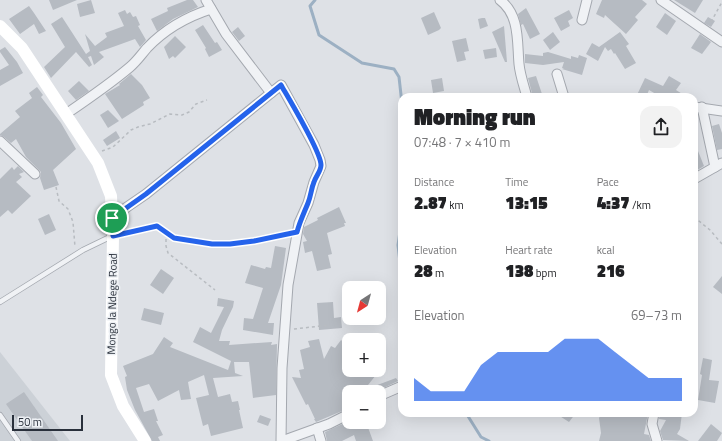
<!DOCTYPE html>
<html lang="en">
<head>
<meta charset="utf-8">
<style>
	body { margin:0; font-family:"Titillium Web",sans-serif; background:#f2f2f2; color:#202124; height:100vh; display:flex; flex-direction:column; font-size:15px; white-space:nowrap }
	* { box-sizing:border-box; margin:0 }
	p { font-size:13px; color:#757577 }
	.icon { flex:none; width:22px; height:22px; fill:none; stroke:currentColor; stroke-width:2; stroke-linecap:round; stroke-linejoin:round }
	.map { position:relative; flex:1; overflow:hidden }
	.details { position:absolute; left:398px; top:93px; width:300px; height:324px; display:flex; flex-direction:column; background:#fff; border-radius:12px; box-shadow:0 4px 16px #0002 }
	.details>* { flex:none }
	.needle { width:26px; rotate:216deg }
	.controls { position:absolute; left:342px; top:281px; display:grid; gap:8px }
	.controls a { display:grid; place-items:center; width:44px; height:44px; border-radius:8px; background:#fff; box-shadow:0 4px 16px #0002; font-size:20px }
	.scale { position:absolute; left:12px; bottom:10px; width:71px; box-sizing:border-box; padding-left:4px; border:2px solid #29303b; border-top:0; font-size:11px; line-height:14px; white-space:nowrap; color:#29303b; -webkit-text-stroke:3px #edf0f4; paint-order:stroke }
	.pin { position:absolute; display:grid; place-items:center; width:34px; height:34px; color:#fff; margin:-17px; border:2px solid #fff; border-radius:50%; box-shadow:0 1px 4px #0007 }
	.round { display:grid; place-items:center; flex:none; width:42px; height:42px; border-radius:12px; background:#f2f2f2 }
	.summary { display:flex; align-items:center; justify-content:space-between; height:68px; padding:0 16px }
	h1 { font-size:22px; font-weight:800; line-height:30px }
	.figures { display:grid; grid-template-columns:repeat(3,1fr); gap:6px; height:68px; padding:4px 16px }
	.figures div { display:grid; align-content:center }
	.figures b { font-size:17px; font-weight:800 }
	.figures small { font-size:11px; font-weight:400 }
	.figures p { font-size:11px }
	.chart { height:112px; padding:8px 16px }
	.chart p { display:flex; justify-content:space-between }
	.chart svg { width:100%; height:72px; margin-top:4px; fill:#2563eb; opacity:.7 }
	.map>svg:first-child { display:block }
	.built { fill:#ccd1d7 }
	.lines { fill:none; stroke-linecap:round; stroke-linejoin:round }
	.stream { stroke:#9cb0c3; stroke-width:3 }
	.building { fill:#b6bbc2 }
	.lane-casing { stroke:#a4a8af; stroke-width:6 }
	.street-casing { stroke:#a4a8af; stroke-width:11 }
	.path { stroke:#b8bcc1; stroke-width:1.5; stroke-dasharray:3 3; stroke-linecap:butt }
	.lane { stroke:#f0f2f5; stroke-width:4.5 }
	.street { stroke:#f0f2f5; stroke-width:9 }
	.secondary { stroke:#fff; stroke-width:12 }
	.route-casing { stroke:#fff; stroke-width:8 }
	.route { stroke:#2563eb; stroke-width:5 }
	.labels { text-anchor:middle; stroke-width:3; stroke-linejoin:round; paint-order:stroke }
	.street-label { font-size:11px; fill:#29303b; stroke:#edf0f4 }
</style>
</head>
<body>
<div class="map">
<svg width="722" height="441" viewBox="0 0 722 441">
	<rect width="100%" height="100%" fill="#dee1e6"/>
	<polygon class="built" points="0,352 70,441 0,441"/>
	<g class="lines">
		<g class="stream">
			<polyline points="315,0 310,6 319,35 362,63 394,69 399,77 402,104"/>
			<polyline points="402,218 398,245 402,280"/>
			<polyline points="466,413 481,437 489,441"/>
		</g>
	</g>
	<g class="building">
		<polygon points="49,0 77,0 53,10"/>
		<polygon points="91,0 95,13 80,17 77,4"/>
		<polygon points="187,0 193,0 198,7 173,19 157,31 151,19 168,11 167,8"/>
		<polygon points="602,0 642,0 647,4 635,17 638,20 626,34 605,15 604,18 596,14"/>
		<polygon points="674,0 703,0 695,13"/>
		<polygon points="29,6 34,13 46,31 39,34 34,24 20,34 9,19"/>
		<polygon points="526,8 540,34 530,39 523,24 521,25 518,14"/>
		<polygon points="125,10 127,14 130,12 133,17 136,16 140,25 138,26 146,40 140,47 135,39 99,52 104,57 94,65 91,56 88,57 92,65 89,67 76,52 51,78 44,67 65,47 51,24 62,17 86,54 90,51 85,34 95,46 107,37 105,33 124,26 118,13"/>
		<polygon points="569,10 573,18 568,21 570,26 561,31 554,18"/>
		<polygon points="434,12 441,28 439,30 428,35 421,18"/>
		<polygon points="665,13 676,21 667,35 656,27"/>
		<polygon points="708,17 715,21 711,27 704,23"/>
		<polygon points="482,18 485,18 488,26 480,29 478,19"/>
		<polygon points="203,25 215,43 217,42 222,50 209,57 205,49 206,48 195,30"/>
		<polygon points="504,26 507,62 505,62 492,32"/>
		<polygon points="238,27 245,36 239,41 232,32"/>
		<polygon points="553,32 560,42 550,50 543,40"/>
		<polygon points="620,32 629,44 626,46 636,63 625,69 615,53 614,54 611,49 608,51 605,47 598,61 586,54 592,43 599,47"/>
		<polygon points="700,34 711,42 702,54 691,48"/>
		<polygon points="175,36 186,47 175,58 173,56 169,59 164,47"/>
		<polygon points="466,38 469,51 464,52 466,60 457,62 452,41"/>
		<polygon points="5,47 17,62 23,73 0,86 0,70 9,65 0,52 0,50"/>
		<polygon points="496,48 497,57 485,59 483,50"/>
		<polygon points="548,52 571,59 571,56 578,58 579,55 587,58 582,75 562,69 564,68 562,68 564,62 543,65 525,63 525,54 543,56 543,53"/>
		<polygon points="131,74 142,85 150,98 143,102 144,105 122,119 105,94 120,85 119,84"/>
		<polygon points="536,76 543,97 533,97 528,78"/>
		<polygon points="669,76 681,83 676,90 687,97 661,97 649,90 646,97 636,97 645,78 663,86"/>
		<polygon points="442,78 444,91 433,93 431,80"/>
		<polygon points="79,81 89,91 76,100 68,91"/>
		<polygon points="37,87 43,95 41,97 61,123 76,149 53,170 59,185 44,190 40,178 41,172 26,157 16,139 11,143 4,137 0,135 0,134 20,117 15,111 32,98 29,93"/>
		<polygon points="108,110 119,121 108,128 100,115"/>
		<polygon points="719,124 722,133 722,149 717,150 712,126"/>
		<polygon points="116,131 120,138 107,146 103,140"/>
		<polygon points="694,141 704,166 694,172"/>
		<polygon points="18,166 24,172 19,174 22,177 16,182 31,196 12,214 8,210 0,217 0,179 12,167 14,170"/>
		<polygon points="339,207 346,223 344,223 345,226 327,233 332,254 328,255 331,268 317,271 312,251 305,253 303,242 307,241 303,234 304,227 318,220 317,218"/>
		<polygon points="49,214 56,230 45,235 38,219"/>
		<polygon points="275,246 286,248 281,285 268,323 274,323 273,335 243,330 244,318 253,319 263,288 245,283 251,265 265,269 266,267 271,268"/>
		<polygon points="161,269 174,278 163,294 150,285"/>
		<polygon points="722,276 722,294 713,287"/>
		<polygon points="218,298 234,301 233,307 222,330 219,341 230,341 229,345 272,342 271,345 277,344 276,395 253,398 249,362 234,362 235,373 243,376 213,378 218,397 230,394 232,402 238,401 240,410 239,410 243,428 211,436 208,424 203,426 196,398 209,395 204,375 188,382 191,399 181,400 179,390 158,401 149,384 136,388 144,412 154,409 158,421 156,421 163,435 158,437 160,441 152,441 135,410 127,390 125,377 127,376 123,366 153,354 164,337 173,343 170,347 228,370 231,361 193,342 200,327 211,333 224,307 217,306"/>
		<polygon points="333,302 334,318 341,317 342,328 319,330 317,303"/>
		<polygon points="144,308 164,313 161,325 141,320"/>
		<polygon points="319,339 324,359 331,346 335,348 341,340 349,346 349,370 380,370 364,390 396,378 398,381 375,392 349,392 349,408 316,422 314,419 315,419 308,404 306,405 292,377 301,378 299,370 304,369 300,350 310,347 308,341"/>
		<polygon points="703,358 712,360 709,380 719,381 715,403 698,400 702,375 700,374"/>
		<polygon points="24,392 58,441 32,441 6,404"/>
		<polygon points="555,413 576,413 569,422"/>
		<polygon points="602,413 648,413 644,434 649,435 651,441 599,441 601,433 599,418"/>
		<polygon points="660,413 682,413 680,429 677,434 689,441 663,440 660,431 666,420 659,419"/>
		<polygon points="260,415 271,419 268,426 257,422"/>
		<polygon points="349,421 349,422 366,422 373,441 356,441 354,435 342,441 327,441 325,432"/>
		<polygon points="711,424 722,433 717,441 698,441"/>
	</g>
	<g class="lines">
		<g class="lane-casing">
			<g id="lane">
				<polyline points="0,302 83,250 112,236"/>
				<polyline points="0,415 18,441"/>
			</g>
		</g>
		<g class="street-casing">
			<g id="street">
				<polyline points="206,0 226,34 271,93"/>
				<path d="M 500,0 C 520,15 517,42 519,64 C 520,75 524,86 527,97"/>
				<polyline points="661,0 722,42"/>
				<polyline points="582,20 587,0"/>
				<polyline points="557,74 564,97"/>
				<polyline points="694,107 722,111"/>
				<polyline points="702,107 715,167"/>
				<path d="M 66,114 C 88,99 110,84 130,67 C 137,61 141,55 147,48 C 165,29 186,17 211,9"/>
				<polyline points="0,141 35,174"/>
				<polyline points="694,179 722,163"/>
				<polyline points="111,218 146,194 281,85 314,145 320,160 321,166 314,182 308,203 299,223 288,285 282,368 281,441"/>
				<polyline points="379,396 402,386"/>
				<polyline points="654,413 652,424 657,441"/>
				<polyline points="317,428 321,441"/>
				<polyline points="282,441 329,424 349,414"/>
			</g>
		</g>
		<g class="path">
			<polyline points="711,22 722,2"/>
			<polyline points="102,151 113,147 131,130 138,127 150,124 170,114 182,115 189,112 196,104 207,100"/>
			<polyline points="56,187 59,201 68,209 73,222 75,247"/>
			<polyline points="694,217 710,230 722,244"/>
			<polyline points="124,233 157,226 174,238 212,244 230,244 254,241 287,234"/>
			<polyline points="166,233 166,246 168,253 215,290"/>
			<polyline points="294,329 330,325"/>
		</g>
		<use href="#lane" class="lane"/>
		<use href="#street" class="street"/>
		<polyline class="secondary" points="0,26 22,48 98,163 111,196 113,236 111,375 123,406 145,441"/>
	</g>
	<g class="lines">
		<g class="route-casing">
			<path id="route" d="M 281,85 C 289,99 321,152 321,165 C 321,171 316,176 314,182 C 311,189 311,196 308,203 C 304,213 300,221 297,232 L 254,241 L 230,244 L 212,244 L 174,238 L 157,226 L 113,236 L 112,218 L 146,194 Z"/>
		</g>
		<use href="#route" class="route"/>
	</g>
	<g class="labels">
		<g class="street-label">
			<text transform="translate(112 304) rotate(-89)" y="4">Mongo la Ndege Road</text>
		</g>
	</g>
</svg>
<div class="controls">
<a><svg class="needle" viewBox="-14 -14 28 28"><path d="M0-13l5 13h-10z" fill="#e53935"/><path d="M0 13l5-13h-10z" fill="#757577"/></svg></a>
<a>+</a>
<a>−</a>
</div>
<div class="scale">50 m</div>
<div class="pin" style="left:112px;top:218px;background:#1e9e55"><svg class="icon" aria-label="arrive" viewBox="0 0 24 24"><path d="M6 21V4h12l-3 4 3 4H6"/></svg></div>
<section class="details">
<div class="summary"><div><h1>Morning run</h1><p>07:48 · 7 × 410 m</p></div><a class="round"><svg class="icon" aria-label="share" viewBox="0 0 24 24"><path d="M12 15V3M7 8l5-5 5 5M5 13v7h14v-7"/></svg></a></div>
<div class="figures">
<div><p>Distance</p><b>2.87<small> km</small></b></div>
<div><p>Time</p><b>13:15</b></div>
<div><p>Pace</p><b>4:37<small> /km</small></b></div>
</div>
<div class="figures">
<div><p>Elevation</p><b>28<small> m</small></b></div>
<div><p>Heart rate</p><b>138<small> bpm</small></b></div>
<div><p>kcal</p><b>216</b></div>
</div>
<div class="chart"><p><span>Elevation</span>69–73 m</p>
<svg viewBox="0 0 160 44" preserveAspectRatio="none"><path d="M0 44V30L10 38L20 38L30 38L40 22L50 14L60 14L70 14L80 14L90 6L100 6L110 6L120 14L130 22L140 30L150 30L160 30V44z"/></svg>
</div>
</section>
</div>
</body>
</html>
